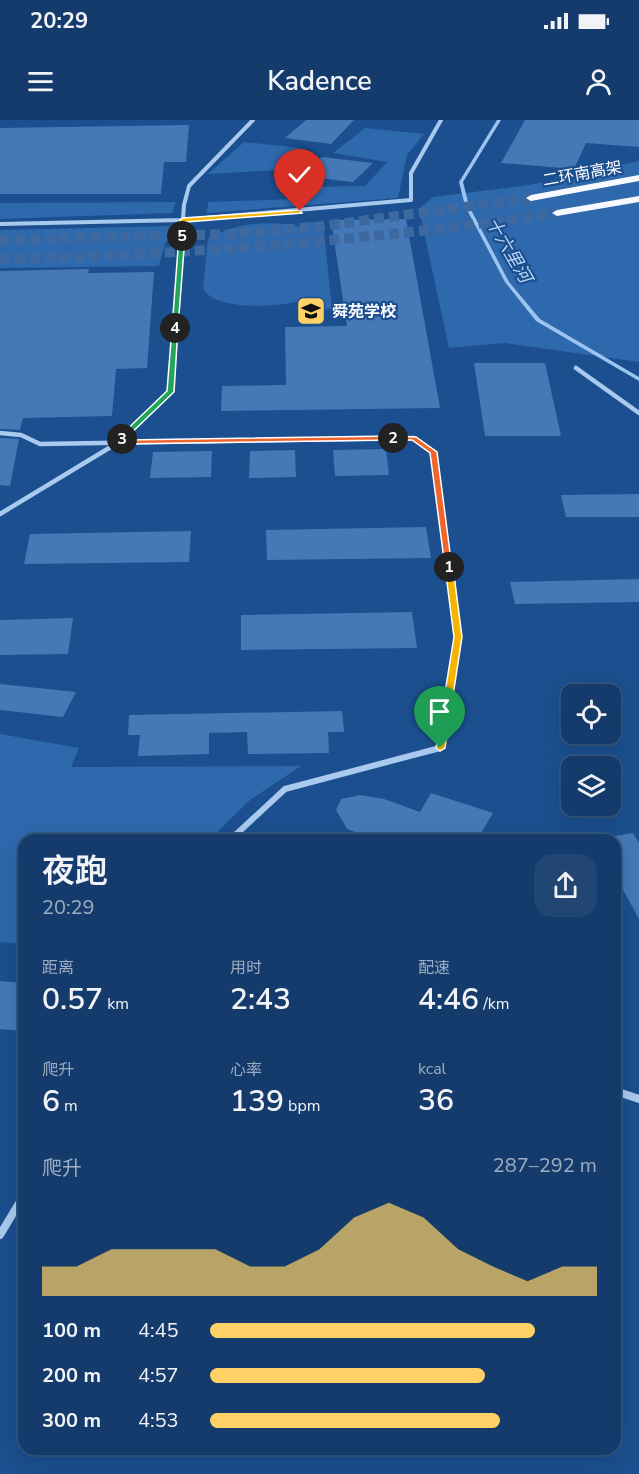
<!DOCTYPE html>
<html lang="zh">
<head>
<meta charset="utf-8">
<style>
	body { margin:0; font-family:"Nunito Sans","Noto Sans SC",sans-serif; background:#214673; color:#f1f3f6; height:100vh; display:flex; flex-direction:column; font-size:22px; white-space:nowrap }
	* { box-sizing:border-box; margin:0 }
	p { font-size:20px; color:#9dadc1 }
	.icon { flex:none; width:33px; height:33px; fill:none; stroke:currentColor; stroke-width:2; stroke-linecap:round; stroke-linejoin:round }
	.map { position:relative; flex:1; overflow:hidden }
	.sheet { position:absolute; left:18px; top:714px; width:603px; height:621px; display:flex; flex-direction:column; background:#143b6b; border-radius:18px; box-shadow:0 6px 24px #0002,0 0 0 2px #33557e }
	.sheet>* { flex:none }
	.buttons { position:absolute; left:561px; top:564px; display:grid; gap:12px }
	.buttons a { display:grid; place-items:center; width:60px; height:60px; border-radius:12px; background:#143b6b; box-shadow:0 6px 24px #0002,0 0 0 2px #33557e; font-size:30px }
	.pin { position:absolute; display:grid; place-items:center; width:51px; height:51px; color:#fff; margin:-62px -26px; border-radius:50% 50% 50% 0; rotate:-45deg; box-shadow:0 0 6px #0007 }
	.pin .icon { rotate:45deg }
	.km { position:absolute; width:30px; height:30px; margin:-15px; border-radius:50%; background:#222; color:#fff; font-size:16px; line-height:30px; text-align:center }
	.round { display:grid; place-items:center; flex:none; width:63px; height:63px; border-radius:18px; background:#214673 }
	.overview { display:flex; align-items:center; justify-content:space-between; height:102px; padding:0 24px }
	h1 { font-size:33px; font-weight:600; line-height:45px }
	.metrics { display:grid; grid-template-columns:repeat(3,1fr); gap:9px; height:102px; padding:6px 24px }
	.metrics div { display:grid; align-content:center }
	.metrics b { font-size:30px; font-weight:600 }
	.metrics small { font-size:16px; font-weight:400 }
	.metrics p { font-size:16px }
	.chart { height:168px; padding:12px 24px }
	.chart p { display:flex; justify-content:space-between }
	.chart svg { width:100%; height:108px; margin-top:6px; fill:#ffd166; opacity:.7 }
	ul { padding:0 24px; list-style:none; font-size:20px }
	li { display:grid; grid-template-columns:96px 72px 1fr; align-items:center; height:45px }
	li i { height:15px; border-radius:8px; background:#ffd166 }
	.status { display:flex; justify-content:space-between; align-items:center; height:42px; padding:0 30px; background:#143b6b; direction:ltr }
	.status svg { height:16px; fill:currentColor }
	header { display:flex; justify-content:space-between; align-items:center; height:78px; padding:0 24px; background:#143b6b; font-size:27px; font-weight:600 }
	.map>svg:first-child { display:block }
	.green { fill:#2e69ad }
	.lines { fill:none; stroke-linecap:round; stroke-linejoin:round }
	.stream { fill:#9cc4f0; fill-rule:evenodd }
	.building { fill:#4478b7 }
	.trunk-tunnel { stroke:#3d69a0; stroke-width:10; stroke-dasharray:10 5; stroke-linecap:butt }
	.minor-far3 { stroke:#a9c9ee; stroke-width:4 }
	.minor-far2 { stroke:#a9c9ee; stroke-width:4.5 }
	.minor-far1 { stroke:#a9c9ee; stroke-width:6 }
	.minor { stroke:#a9c9ee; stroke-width:8 }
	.trunk { fill:#f8faff; fill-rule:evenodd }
	.split-1 { fill:#f5b400; stroke:#fff; stroke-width:1.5 }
	.split-2 { fill:#f0652b; stroke:#fff; stroke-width:1.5 }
	.split-3 { fill:#f0652b; stroke:#fff; stroke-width:1.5 }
	.split-4 { fill:#22a559; stroke:#fff; stroke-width:1.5 }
	.split-5 { fill:#22a559; stroke:#fff; stroke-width:1.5 }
	.split-6 { fill:#f5b400; stroke:#fff; stroke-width:1.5 }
	.labels { text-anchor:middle; stroke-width:4.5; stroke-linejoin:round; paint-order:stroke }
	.far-street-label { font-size:16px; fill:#fff; stroke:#1b4f8f }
	.far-poi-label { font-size:16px; font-weight:bold; fill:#fff; stroke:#1b4f8f; text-anchor:start }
	.far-water-label { font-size:18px; font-style:italic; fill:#b5d3f5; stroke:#1b4f8f }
</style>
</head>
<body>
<div class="status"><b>20:29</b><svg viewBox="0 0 49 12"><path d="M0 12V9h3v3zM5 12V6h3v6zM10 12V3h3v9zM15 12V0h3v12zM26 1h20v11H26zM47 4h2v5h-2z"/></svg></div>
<header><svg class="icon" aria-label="menu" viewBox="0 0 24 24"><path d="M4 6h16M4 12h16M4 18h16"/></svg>Kadence<svg class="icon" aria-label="person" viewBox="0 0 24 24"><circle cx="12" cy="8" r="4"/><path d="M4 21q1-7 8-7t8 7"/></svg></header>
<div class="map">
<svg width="639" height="1354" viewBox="0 0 639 1354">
	<rect width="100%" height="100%" fill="#1b4f8f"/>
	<g class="green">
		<polygon points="365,8 424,14 407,35 398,78 207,93 208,82 295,79 294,67 365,66 387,42 333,33"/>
		<polygon points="244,22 301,28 281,50 208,54"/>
		<polygon points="639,41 639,242 504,223 449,228 419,89 433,77 529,65"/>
		<polygon points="176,82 172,93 0,99 0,83"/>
		<path d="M 307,102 L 323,102 L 332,189 L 309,190 L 309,178 C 288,187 214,193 203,168 L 208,119 C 238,101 273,100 307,108 Z"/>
		<polygon points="170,106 159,146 0,148 0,110"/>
		<polygon points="0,614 79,628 71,647 301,646 250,680 209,720 24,720 24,824 0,822"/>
	</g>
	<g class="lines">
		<polygon class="stream" points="497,0 501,0 463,62 469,86 509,162 540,199 639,257 639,261 536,201 505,162 465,86 459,62"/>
	</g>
	<g class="building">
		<polygon points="306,0 354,0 331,24 285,18"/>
		<polygon points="525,0 639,0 639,27 586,23 574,49 501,43"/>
		<polygon points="189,5 186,42 164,42 161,74 0,74 0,8"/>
		<polygon points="322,37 373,43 353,62 301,56"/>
		<polygon points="406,99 440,288 221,291 222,266 286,265 285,207 347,206 331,100"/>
		<polygon points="89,149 88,153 154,152 147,248 116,249 112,296 23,298 20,310 0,309 0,151"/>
		<polygon points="474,243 545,243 561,316 485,316"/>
		<polygon points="0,318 19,319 10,366 0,365"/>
		<polygon points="386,329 389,355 335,356 333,330"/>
		<polygon points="295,330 296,357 249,358 250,331"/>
		<polygon points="212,331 211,357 150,358 153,332"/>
		<polygon points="639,374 639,397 566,397 561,375"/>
		<polygon points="426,407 431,438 267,440 266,410"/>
		<polygon points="191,411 189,442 24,444 30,414"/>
		<polygon points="639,459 639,482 515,484 510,462"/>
		<polygon points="412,492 417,528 241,530 241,495"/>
		<polygon points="73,498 68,534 0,535 0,500"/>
		<polygon points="0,564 76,572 63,597 0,590"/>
		<polygon points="342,591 344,612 328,612 329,633 248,634 247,612 209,613 209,634 138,636 140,615 128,615 129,595"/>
		<polygon points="431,673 493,693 477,720 377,720 347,709 336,690 341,679 360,675 384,679 420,692"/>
		<polygon points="633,713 639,723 639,799 615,755 615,716"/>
		<polygon points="0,861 24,863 24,911 0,909"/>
	</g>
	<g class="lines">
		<g class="trunk-tunnel">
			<polyline points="0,120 231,114 323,106 531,78"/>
			<path d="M 0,139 C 187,135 372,120 557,93"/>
		</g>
		<g class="minor-far3">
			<polyline points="0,104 183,100 411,80 411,53 441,0"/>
			<polyline points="174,222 184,85 189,66 253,0"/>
		</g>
		<g class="minor-far2">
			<polyline points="576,248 639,293"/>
			<polyline points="0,313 21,315 40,324 414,318 434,332 457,508"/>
			<polyline points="0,394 119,322 170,272 174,220"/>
		</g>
		<polyline class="minor-far1" points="230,720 285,669 440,628 458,517 457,506"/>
		<g class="minor">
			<polyline points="615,971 639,979"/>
			<polyline points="0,1115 24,1075"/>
		</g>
		<g class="trunk">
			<polygon points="639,55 639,61 531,81 526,78 531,75"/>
			<polygon points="639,76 639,82 557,96 552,93 557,90"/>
		</g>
	</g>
	<polygon class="split-1" points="449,444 453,447 462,517 445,628 440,631 436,628 454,517 445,447"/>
	<polygon class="split-2" points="393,316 416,317 437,332 452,448 445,447 430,333 412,320 390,320"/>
	<polygon class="split-3" points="393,316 395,320 119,324 115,322 122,317 125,320"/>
	<polygon class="split-4" points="175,206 178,208 174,272 124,320 119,320 119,317 167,271 172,208"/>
	<polygon class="split-5" points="182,114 185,116 178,208 175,210 172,208 179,116"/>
	<polygon class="split-6" points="300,90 302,93 186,102 185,116 179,116 180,100 183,98"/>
	<defs>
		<g id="school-square" transform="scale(1.5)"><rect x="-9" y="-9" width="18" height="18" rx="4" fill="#ffd166" stroke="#1b4f8f"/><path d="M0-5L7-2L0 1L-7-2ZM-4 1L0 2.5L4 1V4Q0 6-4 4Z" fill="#111"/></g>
	</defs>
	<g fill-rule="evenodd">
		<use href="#school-square" x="311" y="191"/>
	</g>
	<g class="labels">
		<g class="far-street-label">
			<text transform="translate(582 53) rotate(-10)" y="6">二环南高架</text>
		</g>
		<g class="far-poi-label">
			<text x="332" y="197">舜苑学校</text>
		</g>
		<g class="far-water-label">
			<text transform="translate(509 130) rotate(60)" y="6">十六里河</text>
		</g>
	</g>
</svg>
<div class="buttons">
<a><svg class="icon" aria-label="locate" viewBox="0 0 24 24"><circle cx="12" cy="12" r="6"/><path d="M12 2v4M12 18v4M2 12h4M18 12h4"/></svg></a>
<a><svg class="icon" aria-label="layers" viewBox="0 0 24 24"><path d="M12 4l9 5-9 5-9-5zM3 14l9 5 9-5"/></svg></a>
</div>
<div class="pin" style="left:440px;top:628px;background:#1e9e55"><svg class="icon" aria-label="arrive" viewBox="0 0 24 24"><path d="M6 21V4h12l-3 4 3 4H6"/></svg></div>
<div class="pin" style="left:300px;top:91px;background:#d93025"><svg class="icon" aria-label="check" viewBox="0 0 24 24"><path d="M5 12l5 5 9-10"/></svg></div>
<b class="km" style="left:449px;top:447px">1</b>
<b class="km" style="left:393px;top:318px">2</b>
<b class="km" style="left:122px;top:319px">3</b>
<b class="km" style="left:175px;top:208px">4</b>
<b class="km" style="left:182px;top:116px">5</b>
<section class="sheet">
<div class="overview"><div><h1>夜跑</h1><p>20:29</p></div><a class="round"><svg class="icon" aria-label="share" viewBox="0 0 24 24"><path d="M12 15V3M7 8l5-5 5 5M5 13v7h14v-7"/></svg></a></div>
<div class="metrics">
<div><p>距离</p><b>0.57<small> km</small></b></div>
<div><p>用时</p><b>2:43</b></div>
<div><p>配速</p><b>4:46<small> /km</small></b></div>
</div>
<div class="metrics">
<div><p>爬升</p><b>6<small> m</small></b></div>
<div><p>心率</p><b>139<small> bpm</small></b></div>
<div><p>kcal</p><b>36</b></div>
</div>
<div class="chart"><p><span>爬升</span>287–292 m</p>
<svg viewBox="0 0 160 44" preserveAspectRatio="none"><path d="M0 44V32L10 32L20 25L30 25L40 25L50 25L60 32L70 32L80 25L90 12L100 6L110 12L120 25L130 32L140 38L150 32L160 32V44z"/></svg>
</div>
<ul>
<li><b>100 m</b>4:45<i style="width:84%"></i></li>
<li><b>200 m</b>4:57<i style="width:71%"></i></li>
<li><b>300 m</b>4:53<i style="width:75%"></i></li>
</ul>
</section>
</div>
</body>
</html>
